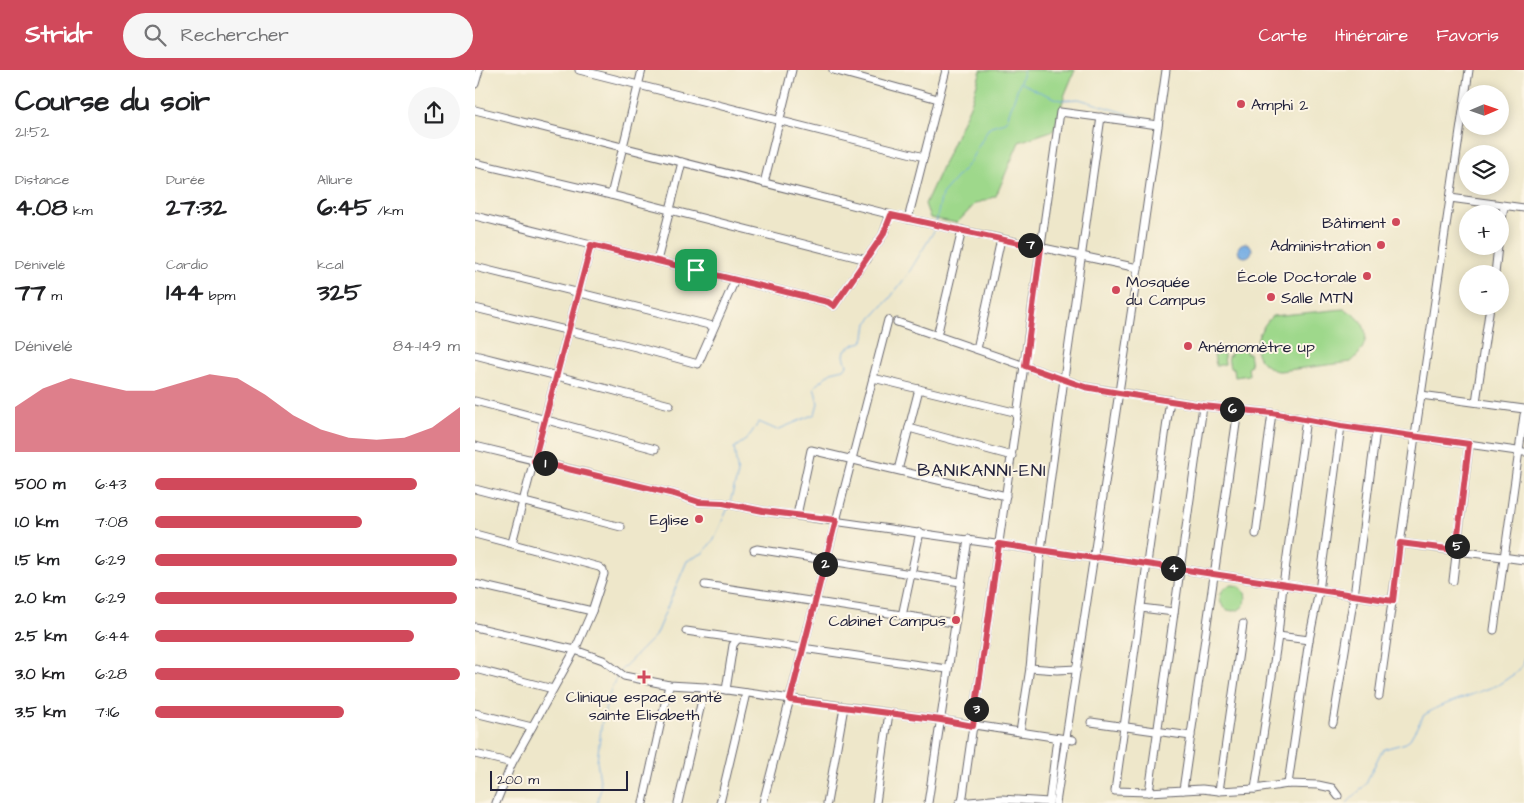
<!DOCTYPE html>
<html lang="fr">
<head>
<meta charset="utf-8">
<style>
	body { margin:0; font-family:"Architects Daughter",sans-serif; background:#f6f6f6; color:#202124; height:100vh; display:flex; flex-direction:column; font-size:19px; white-space:nowrap }
	* { box-sizing:border-box; margin:0 }
	p { font-size:16px; color:#757577 }
	.icon { flex:none; width:28px; height:28px; fill:none; stroke:currentColor; stroke-width:2; stroke-linecap:round; stroke-linejoin:round }
	.map { position:relative; flex:1; overflow:hidden }
	.side { display:flex; flex-direction:column; background:#fff; width:475px }
	.side>* { flex:none }
	.needle { width:32px; rotate:88deg }
	.fabs { position:absolute; left:984px; top:15px; display:grid; gap:10px }
	.fabs a { display:grid; place-items:center; width:50px; height:50px; border-radius:50%; background:#fff; box-shadow:0 2px 12px #0003; font-size:25px }
	.scale { position:absolute; left:15px; bottom:12px; width:138px; box-sizing:border-box; padding-left:5px; border:2px solid #22223b; border-top:0; font-size:14px; line-height:18px; white-space:nowrap; color:#22223b; -webkit-text-stroke:4px #fcf5e5; paint-order:stroke }
	.pin { position:absolute; display:grid; place-items:center; width:42px; height:42px; color:#fff; margin:-21px; border-radius:10px; box-shadow:0 2px 8px #0006 }
	.km { position:absolute; width:25px; height:25px; margin:-12px; border-radius:50%; background:#222; color:#fff; font-size:14px; line-height:25px; text-align:center }
	.round { display:grid; place-items:center; flex:none; width:52px; height:52px; border-radius:26px; background:#f6f6f6 }
	.summary { display:flex; align-items:center; justify-content:space-between; height:85px; padding:0 15px }
	h1 { font-size:28px; font-weight:700; line-height:38px }
	.figures { display:grid; grid-template-columns:repeat(3,1fr); gap:8px; height:85px; padding:5px 15px }
	.figures div { display:grid; align-content:center }
	.figures b { font-size:25px; font-weight:700 }
	.figures small { font-size:14px; font-weight:400 }
	.figures p { font-size:14px }
	.chart { height:140px; padding:10px 15px }
	.chart p { display:flex; justify-content:space-between }
	.chart svg { width:100%; height:90px; margin-top:5px; fill:#d1495b; opacity:.7 }
	ul { padding:0 15px; list-style:none; font-size:16px }
	li { display:grid; grid-template-columns:80px 60px 1fr; align-items:center; height:38px }
	li i { height:12px; border-radius:6px; background:#d1495b }
	header { display:flex; align-items:center; gap:30px; box-sizing:border-box; height:70px; padding:0 25px; background:#d1495b; color:#fff }
	header strong { font-size:24px }
	nav { display:flex; gap:28px; margin-inline-start:auto; font-size:18px }
	.search { width:350px; height:45px; background:#f6f6f6; display:flex; align-items:center; gap:12px; box-sizing:border-box; padding:0 18px; border-radius:28px; color:#757577; font-size:19px }
	main { display:flex; flex:1; min-height:0 }
	.map>svg:first-child { display:block }
	.green { fill:#9ed88b; stroke:#607d63 }
	.water { fill:#73ace3; stroke:#4a678f }
	.lines { fill:none; stroke-linecap:round; stroke-linejoin:round }
	.stream { stroke:#73ace3; stroke-width:1 }
	.minor-casing { stroke:#69676d; stroke-width:9 }
	.minor { stroke:#fff; stroke-width:7 }
	.route-casing { stroke:#fff; stroke-width:10 }
	.route { stroke:#d1495b; stroke-width:6 }
	.poi-dot { fill:#d1495b; stroke:#fcf5e5; stroke-width:2 }
	.labels { text-anchor:middle; stroke-width:4; stroke-linejoin:round; paint-order:stroke }
	.poi-label { font-size:16px; fill:#22223b; stroke:#fcf5e5; text-anchor:end }
	.neighbourhood-label { font-size:18px; letter-spacing:1px; fill:#22223b; stroke:#fcf5e5 }
</style>
</head>
<body>
<header>
<strong>Stridr</strong>
<div class="search"><svg class="icon" aria-label="search" viewBox="0 0 24 24"><circle cx="10" cy="10" r="6"/><path d="M15 15l6 6"/></svg>Rechercher</div>
<nav><a>Carte</a><a>Itinéraire</a><a>Favoris</a></nav>
</header>
<main>
<section class="side">
<div class="summary"><div><h1>Course du soir</h1><p>21:52</p></div><a class="round"><svg class="icon" aria-label="share" viewBox="0 0 24 24"><path d="M12 15V3M7 8l5-5 5 5M5 13v7h14v-7"/></svg></a></div>
<div class="figures">
<div><p>Distance</p><b>4.08<small> km</small></b></div>
<div><p>Durée</p><b>27:32</b></div>
<div><p>Allure</p><b>6:45<small> /km</small></b></div>
</div>
<div class="figures">
<div><p>Dénivelé</p><b>77<small> m</small></b></div>
<div><p>Cardio</p><b>144<small> bpm</small></b></div>
<div><p>kcal</p><b>325</b></div>
</div>
<div class="chart"><p><span>Dénivelé</span>84–149 m</p>
<svg viewBox="0 0 160 44" preserveAspectRatio="none"><path d="M0 44V22L10 13L20 8L30 11L40 14L50 14L60 10L70 6L80 8L90 16L100 26L110 33L120 37L130 38L140 37L150 32L160 22V44z"/></svg>
</div>
<ul>
<li><b>500 m</b>6:43<i style="width:86%"></i></li>
<li><b>1.0 km</b>7:08<i style="width:68%"></i></li>
<li><b>1.5 km</b>6:29<i style="width:99%"></i></li>
<li><b>2.0 km</b>6:29<i style="width:99%"></i></li>
<li><b>2.5 km</b>6:44<i style="width:85%"></i></li>
<li><b>3.0 km</b>6:28<i style="width:100%"></i></li>
<li><b>3.5 km</b>7:16<i style="width:62%"></i></li>
</ul>
</section>
<div class="map">
<svg width="1049" height="733" viewBox="0 0 1049 733">
	<rect width="100%" height="100%" fill="#fcf5e5"/>
	<filter id="ink" filterUnits="userSpaceOnUse"><feTurbulence type="fractalNoise" baseFrequency=".02" numOctaves="2"/><feDisplacementMap in="SourceGraphic" scale="10" xChannelSelector="R" yChannelSelector="G"/><feConvolveMatrix kernelMatrix="1 2 1 2 8 2 1 2 1" color-interpolation-filters="sRGB"/></filter>
	<filter id="wash" filterUnits="userSpaceOnUse"><feTurbulence type="fractalNoise" baseFrequency=".0096" numOctaves="4" result="noise"/><feDisplacementMap in="SourceGraphic" scale="20" xChannelSelector="R" yChannelSelector="G"/><feGaussianBlur stdDeviation="1.12" result="paint"/><feColorMatrix in="noise" values="0 0 0 0 0 0 0 0 0 0 0 0 0 0 0 0 0 1.4 0 .05"/><feComposite in="paint" operator="in"/></filter>
	<g filter="url(#wash)">
		<rect width="100%" height="100%" fill="#eee7ca"/>
		<g class="green">
			<polygon points="506,0 600,0 590,24 579,60 544,72 521,126 500,134 482,153 455,148 450,134 497,31"/>
			<path d="M 869,239 C 896,251 897,274 876,292 L 805,301 C 799,301 796,299 791,295 C 772,281 784,260 797,246 Z"/>
			<polygon points="770,275 771,283 774,283 776,295 773,296 774,305 760,307 759,298 755,298 753,286 756,285 755,277"/>
			<polygon points="748,277 750,294 741,296 738,279"/>
			<circle cx="758" cy="528" r="13"/>
		</g>
		<circle class="water" cx="770" cy="180" r="7"/>
		<g class="lines">
			<g class="stream">
				<polyline points="546,13 565,22 585,30 604,29 667,48"/>
				<polyline points="461,152 467,124 494,93 513,59 516,56 530,52 532,49 549,0"/>
				<polyline points="255,432 263,404 259,378 272,369 284,352 302,360 340,344 343,333 339,317 356,302 369,299 372,295 369,286 370,280 380,274 387,272 390,267 392,253 415,228 433,204 459,161"/>
				<polyline points="145,601 180,566 212,491 228,483 239,469 253,438"/>
				<polyline points="122,733 126,718 122,691 127,651 136,619 143,604"/>
				<polyline points="872,733 891,714 905,684 909,679 931,673 935,669 949,645 963,637 1023,615 1042,602 1047,596 1049,588"/>
			</g>
		</g>
	</g>
	<g filter="url(#ink)">
		<g class="lines">
			<g class="minor-casing">
				<g id="minor">
					<polyline points="104,0 449,87"/>
					<polyline points="358,0 463,29"/>
					<polyline points="0,14 4,0"/>
					<polyline points="0,40 433,149 663,198"/>
					<polyline points="0,93 136,125 392,190"/>
					<polyline points="289,113 317,0"/>
					<polyline points="136,125 167,0"/>
					<polyline points="975,128 1049,138"/>
					<polyline points="0,146 116,175 336,228 353,232 359,236 408,165 415,145"/>
					<polyline points="433,149 471,0"/>
					<polyline points="1025,165 1029,136"/>
					<polyline points="182,191 207,92"/>
					<polyline points="0,197 238,256"/>
					<polyline points="1020,204 1023,176"/>
					<polyline points="0,238 161,277 223,294 260,210"/>
					<polyline points="422,252 611,317 728,336 797,343 866,356 1049,382"/>
					<polyline points="462,266 487,160"/>
					<polyline points="502,279 526,169"/>
					<polyline points="0,285 195,335"/>
					<polyline points="398,308 543,343"/>
					<polyline points="946,325 1049,339"/>
					<polyline points="695,330 640,721 674,722 727,719 744,721 780,719 813,714 843,715 857,718 863,726"/>
					<polyline points="0,331 180,379"/>
					<polyline points="1001,332 1015,236"/>
					<polyline points="434,358 537,386"/>
					<polyline points="0,376 199,424 224,432 248,433 288,441 619,488 625,487 917,531"/>
					<polyline points="423,400 444,319"/>
					<polyline points="0,419 146,457"/>
					<polyline points="322,445 336,380 531,426"/>
					<polyline points="0,464 124,497 128,500 129,504 117,541 100,580 37,693 21,733"/>
					<polyline points="781,464 797,343"/>
					<polyline points="37,473 116,175"/>
					<polyline points="925,473 1049,490"/>
					<polyline points="279,480 282,479 485,512"/>
					<polyline points="978,511 994,374"/>
					<polyline points="0,514 117,541"/>
					<polyline points="230,515 479,553"/>
					<polyline points="666,538 699,542"/>
					<polyline points="427,546 445,462"/>
					<polyline points="0,557 100,580 128,590 149,606 194,615 230,617 466,650 598,670"/>
					<polyline points="1019,560 1049,345"/>
					<polyline points="211,561 472,599"/>
					<polyline points="803,566 834,570"/>
					<polyline points="555,598 582,600 602,599"/>
					<polyline points="0,599 78,619"/>
					<polyline points="251,620 258,575 261,571 264,568"/>
					<polyline points="904,626 940,366 994,0"/>
					<polyline points="0,643 57,657"/>
					<polyline points="616,652 716,666"/>
					<polyline points="858,653 879,526 901,361"/>
					<polyline points="545,662 555,598 566,480 589,309 626,47"/>
					<polyline points="0,684 37,693"/>
					<polyline points="813,714 834,570 844,521 866,356"/>
					<polyline points="780,719 803,566 808,515 831,349"/>
					<polyline points="708,720 763,340"/>
					<polyline points="744,721 768,554"/>
					<polyline points="674,722 728,336"/>
					<polyline points="168,733 194,615"/>
					<polyline points="203,733 230,617"/>
					<polyline points="245,733 271,623"/>
					<polyline points="288,733 413,250"/>
					<polyline points="352,733 369,637"/>
					<polyline points="401,733 414,643"/>
					<polyline points="453,733 493,469"/>
					<polyline points="484,733 527,729 574,732"/>
					<polyline points="487,733 585,42 683,55"/>
					<polyline points="574,733 582,668"/>
					<polyline points="581,733 663,198 691,0"/>
				</g>
			</g>
			<use href="#minor" class="minor"/>
		</g>
	</g>
	<g class="lines" filter="url(#ink)">
		<g class="route-casing">
			<polygon id="route" points="416,145 566,178 550,296 610,317 644,323 728,336 797,343 866,356 994,374 981,480 925,473 918,531 625,487 619,488 524,474 498,656 466,650 315,630 361,450 288,441 248,433 224,432 199,424 59,391 116,175 336,228 353,232 359,236 408,165"/>
		</g>
		<use href="#route" class="route"/>
	</g>
	<g class="poi-dot">
		<circle cx="766" cy="34" r="5"/>
		<circle cx="921" cy="152" r="5"/>
		<circle cx="906" cy="175" r="5"/>
		<circle cx="892" cy="206" r="5"/>
		<circle cx="641" cy="220" r="5"/>
		<circle cx="796" cy="227" r="5"/>
		<circle cx="713" cy="276" r="5"/>
		<circle cx="224" cy="449" r="5"/>
		<circle cx="481" cy="550" r="5"/>
		<path d="M166.5 599.5h5v5h5v5h-5v5h-5v-5h-5v-5h5z"/>
	</g>
	<g class="labels">
		<g class="poi-label">
			<text x="776" y="40" text-anchor="start">Amphi 2</text>
			<text x="911" y="158">Bâtiment</text>
			<text x="896" y="181">Administration</text>
			<text x="882" y="212">École Doctorale</text>
			<text x="651" y="217" text-anchor="start">Mosquée<tspan x="651" dy="18">du Campus</tspan></text>
			<text x="806" y="233" text-anchor="start">Salle MTN</text>
			<text x="723" y="282" text-anchor="start">Anémomètre up</text>
			<text x="214" y="455">Eglise</text>
			<text x="471" y="556">Cabinet Campus</text>
			<text x="169" y="632" text-anchor="middle">Clinique espace santé<tspan x="169" dy="18">sainte Elisabeth</tspan></text>
		</g>
		<g class="neighbourhood-label">
			<text x="507" y="406">BANIKANNI-ENI</text>
		</g>
	</g>
</svg>
<div class="fabs">
<a><svg class="needle" viewBox="-14 -14 28 28"><path d="M0-13l5 13h-10z" fill="#e53935"/><path d="M0 13l5-13h-10z" fill="#757577"/></svg></a>
<a><svg class="icon" aria-label="layers" viewBox="0 0 24 24"><path d="M12 4l9 5-9 5-9-5zM3 14l9 5 9-5"/></svg></a>
<a>+</a>
<a>−</a>
</div>
<div class="scale">200 m</div>
<div class="pin" style="left:221px;top:200px;background:#1e9e55"><svg class="icon" aria-label="arrive" viewBox="0 0 24 24"><path d="M6 21V4h12l-3 4 3 4H6"/></svg></div>
<b class="km" style="left:70px;top:393px">1</b>
<b class="km" style="left:350px;top:494px">2</b>
<b class="km" style="left:501px;top:639px">3</b>
<b class="km" style="left:698px;top:498px">4</b>
<b class="km" style="left:982px;top:476px">5</b>
<b class="km" style="left:757px;top:339px">6</b>
<b class="km" style="left:555px;top:175px">7</b>
</div>
</main>
</body>
</html>
